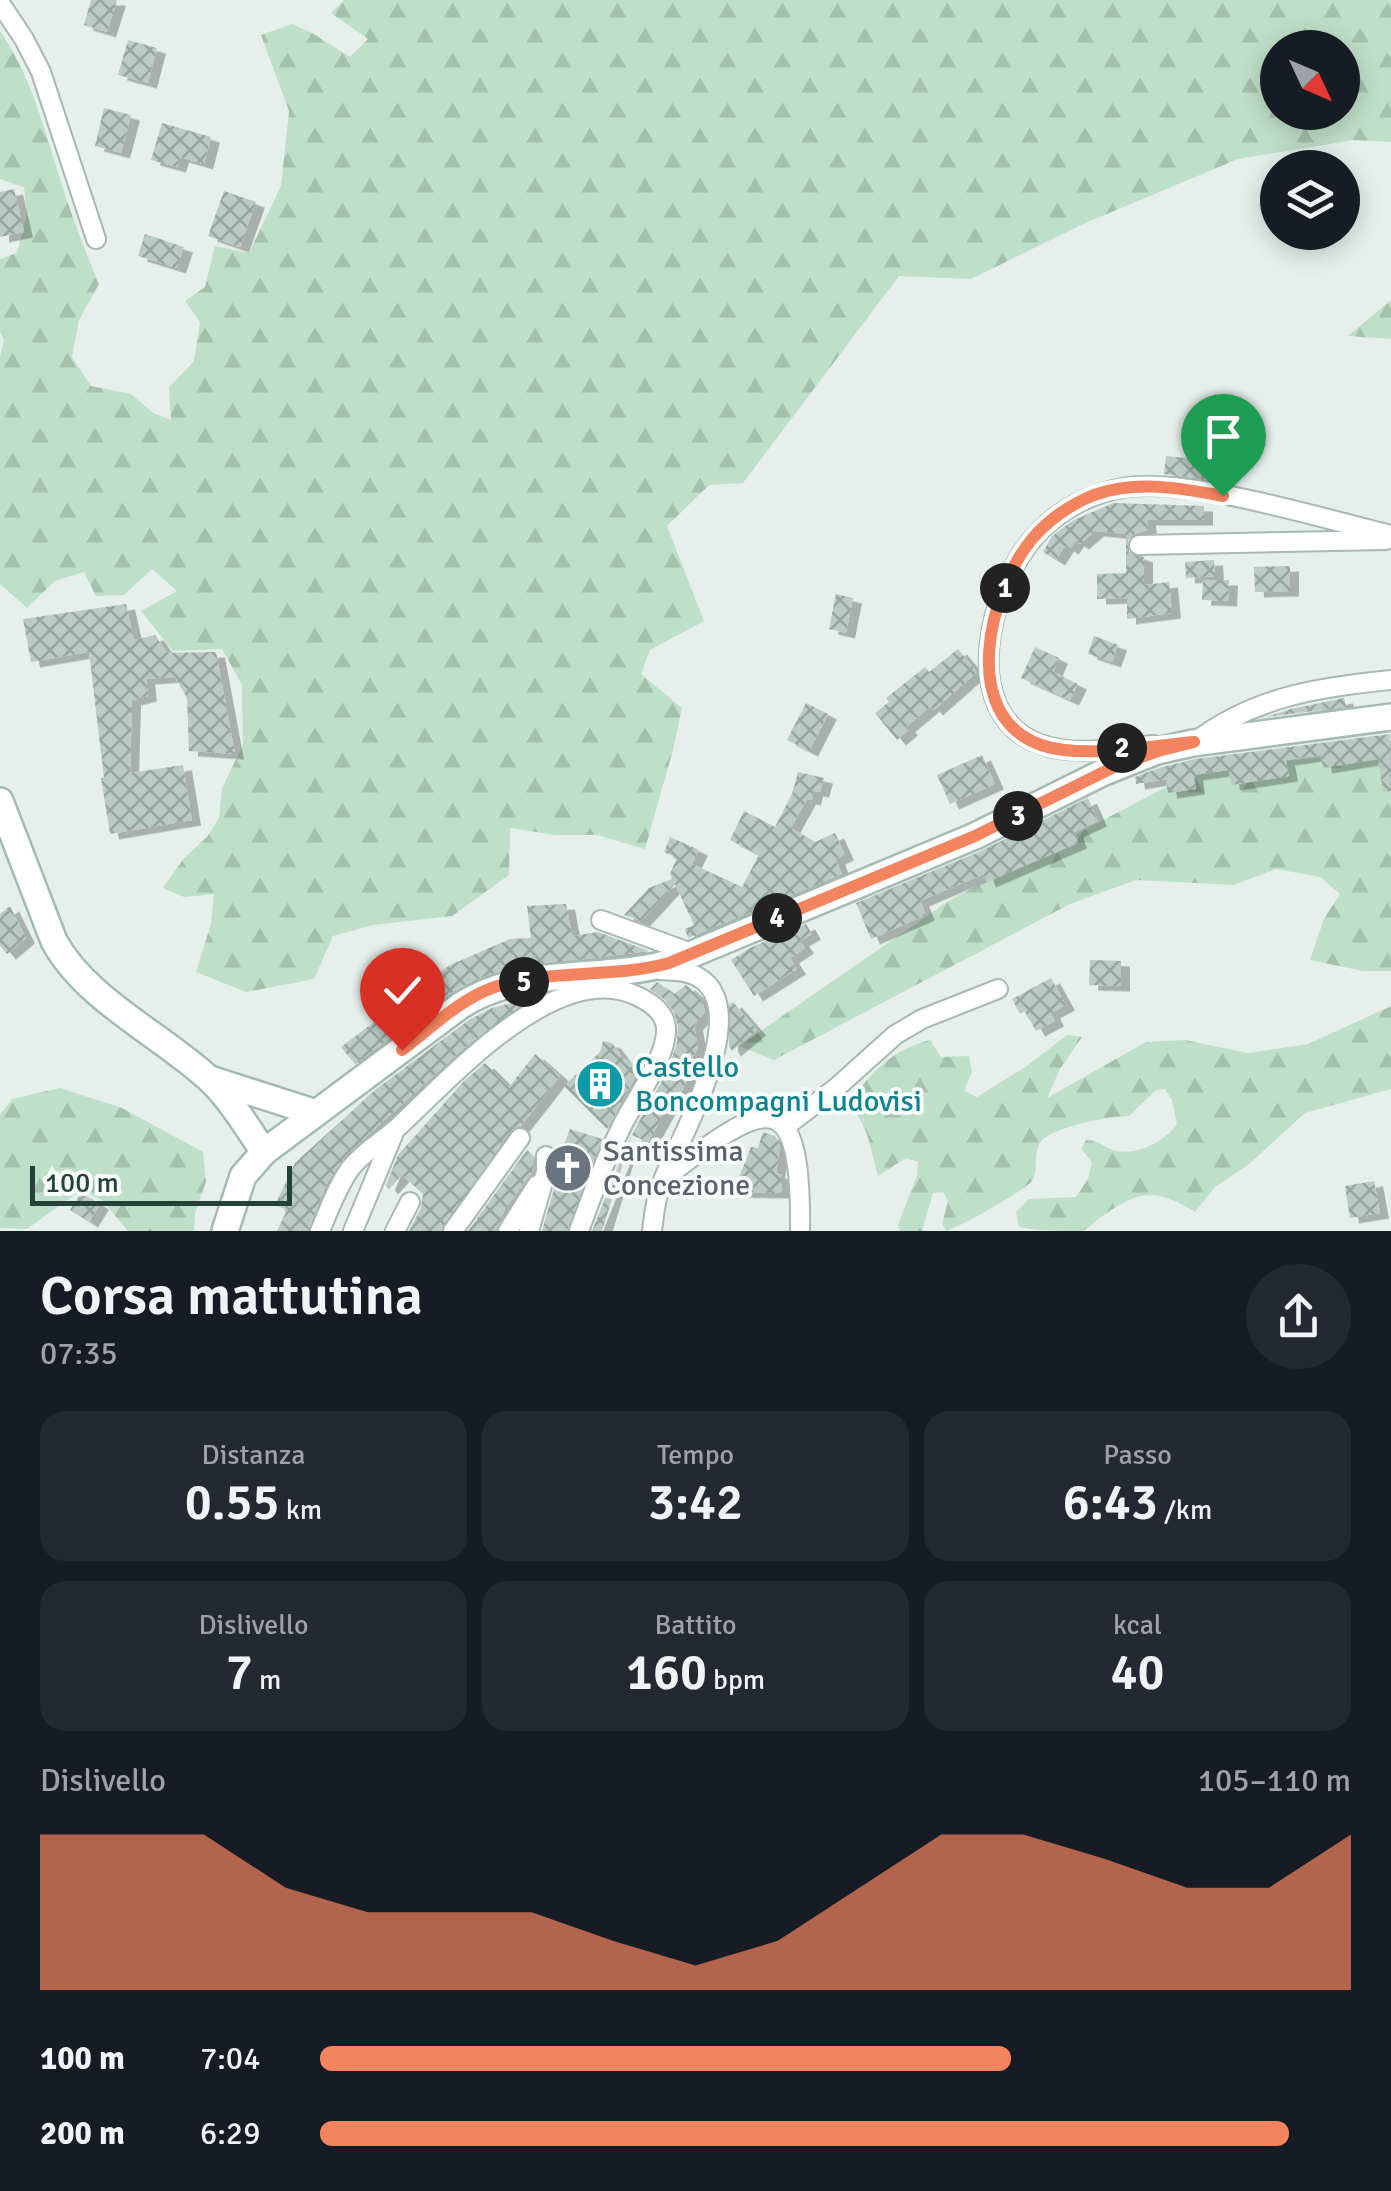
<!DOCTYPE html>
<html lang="it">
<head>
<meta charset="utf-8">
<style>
	body { margin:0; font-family:Signika,sans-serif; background:#242831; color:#f1f3f6; height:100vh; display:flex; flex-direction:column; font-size:38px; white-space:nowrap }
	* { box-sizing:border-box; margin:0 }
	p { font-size:32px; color:#9ea1a6 }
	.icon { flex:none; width:55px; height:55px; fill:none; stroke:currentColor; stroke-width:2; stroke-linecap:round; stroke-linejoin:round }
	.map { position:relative; height:1231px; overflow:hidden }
	.side { display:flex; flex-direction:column; background:#171b24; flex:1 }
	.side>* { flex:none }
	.needle { width:65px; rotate:134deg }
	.buttons { position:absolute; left:1260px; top:30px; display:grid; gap:20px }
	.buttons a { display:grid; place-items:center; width:100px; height:100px; border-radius:50%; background:#171b24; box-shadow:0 5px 25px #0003; font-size:50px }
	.scale { position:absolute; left:30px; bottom:25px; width:262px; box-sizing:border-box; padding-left:10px; border:5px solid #24423a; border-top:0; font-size:28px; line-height:35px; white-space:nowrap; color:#24423a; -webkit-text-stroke:8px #f7fbf9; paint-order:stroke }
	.pin { position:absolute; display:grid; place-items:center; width:85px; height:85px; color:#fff; margin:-102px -42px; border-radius:50% 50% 50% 0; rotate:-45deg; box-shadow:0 0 10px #0007 }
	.pin .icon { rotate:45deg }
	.km { position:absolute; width:50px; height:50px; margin:-25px; border-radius:50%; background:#222; color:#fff; font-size:28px; line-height:50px; text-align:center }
	.round { display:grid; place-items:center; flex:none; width:105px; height:105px; border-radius:52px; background:#242831 }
	.headline { display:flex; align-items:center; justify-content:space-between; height:170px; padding:0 40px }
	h1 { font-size:55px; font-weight:600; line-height:75px }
	.metrics { display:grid; grid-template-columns:repeat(3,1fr); gap:15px; height:170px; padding:10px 40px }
	.metrics div { display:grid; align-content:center; border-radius:25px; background:#242831; text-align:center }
	.metrics b { font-size:50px; font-weight:600 }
	.metrics small { font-size:28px; font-weight:400 }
	.metrics p { font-size:28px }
	.chart { height:280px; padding:20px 40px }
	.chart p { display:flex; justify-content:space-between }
	.chart svg { width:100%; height:180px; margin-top:10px; fill:#f4845f; opacity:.7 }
	ul { padding:0 40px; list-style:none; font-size:32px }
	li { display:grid; grid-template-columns:160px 120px 1fr; align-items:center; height:75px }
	li i { height:25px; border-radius:12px; background:#f4845f }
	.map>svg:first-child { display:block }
	.forest { fill:url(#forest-firs); fill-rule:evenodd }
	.building { fill:url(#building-cross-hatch); filter:url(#shadow) }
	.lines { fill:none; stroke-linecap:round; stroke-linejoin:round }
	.street-casing { stroke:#a8b8b2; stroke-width:22 }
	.secondary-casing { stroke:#a4bbb3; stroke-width:30 }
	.street { stroke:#fff; stroke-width:18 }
	.secondary { stroke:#fff; stroke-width:25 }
	.route-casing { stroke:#fff; stroke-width:20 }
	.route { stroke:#f4845f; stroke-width:12 }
	.labels { text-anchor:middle; stroke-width:8; stroke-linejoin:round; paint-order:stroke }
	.culture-label { font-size:30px; fill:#0d838f; stroke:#f7fbf9; text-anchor:start }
	.worship-label { font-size:30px; fill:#5b616d; stroke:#f7fbf9; text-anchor:start }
</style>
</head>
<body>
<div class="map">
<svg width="1391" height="1231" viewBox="0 0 1391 1231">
	<defs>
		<pattern id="forest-firs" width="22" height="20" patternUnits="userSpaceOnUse" patternTransform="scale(2.5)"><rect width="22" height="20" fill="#bfe0c8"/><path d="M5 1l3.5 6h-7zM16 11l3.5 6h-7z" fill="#a4c1ad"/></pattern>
		<pattern id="building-cross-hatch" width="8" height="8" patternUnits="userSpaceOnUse" patternTransform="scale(2.5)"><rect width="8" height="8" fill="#bbcac4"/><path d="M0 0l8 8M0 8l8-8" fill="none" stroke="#98a6a0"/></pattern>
		<filter id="shadow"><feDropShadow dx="9" dy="5.5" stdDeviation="0" flood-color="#0004"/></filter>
	</defs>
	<rect width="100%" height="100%" fill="#e6efeb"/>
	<g class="forest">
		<path d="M 344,0 L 1391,0 L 1391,142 L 1354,140 L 1238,159 L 1083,224 L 971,279 L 899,276 L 743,483 L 709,485 L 667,526 L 704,621 L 650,650 L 641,674 L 682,708 L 673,750 L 645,849 L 597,835 L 556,835 L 510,828 L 509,875 L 452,916 L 373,925 L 333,936 L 314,979 L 246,992 L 196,972 L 211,924 L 214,894 L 184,897 L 163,888 L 184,858 L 207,837 L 219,818 L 222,788 L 243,745 L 242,685 L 222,649 L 173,651 L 141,611 L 177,591 L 152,569 L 124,595 L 96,596 L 84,572 L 55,581 L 27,608 L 0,584 L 0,357 L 4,340 L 0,332 L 0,259 L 17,253 L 27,215 L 24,187 L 0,179 L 0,31 C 32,77 44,129 61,182 C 72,217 85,251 99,284 L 79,320 L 72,357 L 91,386 L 131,394 L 153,413 L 171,420 L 169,387 L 194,361 L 200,322 L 185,301 L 205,287 L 215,246 L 249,253 L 281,186 L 289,111 L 261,35 L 292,24 L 312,33 L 350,57 L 368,39 L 331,13 ZM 1278,48 L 1342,48 L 1342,112 L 1278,112 Z"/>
		<polygon points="1391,300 1391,339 1348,336"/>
		<polygon points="1391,750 1391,971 1363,971 1310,960 1324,919 1340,894 1320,877 1276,869 1234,885 1136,880 1070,904 774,1060 739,1046 950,900 1199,770"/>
		<path d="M 1391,1006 L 1391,1089 L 1305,1113 L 1249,1164 L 1215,1187 L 1195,1212 C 1157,1188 1138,1190 1101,1217 C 1095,1221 1089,1229 1082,1231 C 1063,1231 1037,1231 1019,1227 L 1016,1212 L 1029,1199 L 1076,1197 L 1088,1179 L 1092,1162 L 1081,1149 L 1086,1140 C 1100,1140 1106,1149 1117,1151 C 1139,1155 1165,1141 1177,1124 L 1172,1100 L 1165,1089 L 1155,1091 L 1129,1116 C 1111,1116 1050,1127 1040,1143 C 1033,1154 1039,1169 1032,1181 C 1027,1189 955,1230 946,1231 L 942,1224 L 948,1201 L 943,1192 L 933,1193 L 922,1231 L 900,1231 L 898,1225 L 917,1175 L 918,1162 L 906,1158 L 878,1176 L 867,1134 L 851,1101 C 873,1070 892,1050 930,1040 L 941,1057 L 969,1056 L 972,1072 L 964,1091 L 977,1097 L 1027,1066 L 1067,1035 L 1082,1037 L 1060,1069 L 1047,1098 L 1146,1042 L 1185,1040 L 1248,1053 L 1308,1044 Z"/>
		<polygon points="60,1088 122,1108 203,1152 206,1182 195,1213 194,1231 128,1231 102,1200 81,1190 27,1229 0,1228 0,1115 12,1099"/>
	</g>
	<g class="building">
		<polygon points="91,0 117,0 107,32 84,25"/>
		<polygon points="128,40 157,48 148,83 118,75"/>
		<polygon points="104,108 131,115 121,153 95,146"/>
		<polygon points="162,123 211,137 204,164 180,157 177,167 151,160"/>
		<polygon points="14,189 24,232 0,237 0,192"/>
		<polygon points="224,191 256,202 240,247 208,236"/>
		<polygon points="145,234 184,247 177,268 138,256"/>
		<polygon points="1166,456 1213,461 1211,480 1164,474"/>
		<polygon points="1113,503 1204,506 1204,520 1147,520 1148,530 1133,534 1128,540 1129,552 1144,557 1144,585 1169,582 1172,613 1127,619 1127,598 1097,599 1097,574 1126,573 1126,534 1095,531 1080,544 1075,541 1070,549 1065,546 1056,560 1043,552 1052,536 1072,521"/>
		<polygon points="1214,560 1215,576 1186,578 1185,562"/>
		<polygon points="1290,566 1290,591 1255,592 1254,567"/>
		<polygon points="1203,580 1229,580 1228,601 1202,600"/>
		<polygon points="836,594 853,598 846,633 829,629"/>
		<polygon points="126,604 134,640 155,635 167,653 216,652 235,754 189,751 187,698 175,677 146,679 148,696 132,700 130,773 183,765 192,820 110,834 101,778 104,778 89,652 31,662 23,619"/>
		<polygon points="1094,636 1118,645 1112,662 1088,654"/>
		<polygon points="1035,647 1059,658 1053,672 1078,684 1070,700 1021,678"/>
		<polygon points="958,649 977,672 934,710 931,706 906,727 909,730 897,740 875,713 889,702 886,698 925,667 929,672"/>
		<polygon points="1344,698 1346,707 1266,717 1291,709"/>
		<polygon points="806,703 828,714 809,751 787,740"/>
		<polygon points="1390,734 1391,791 1383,792 1378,759 1323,768 1321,755 1286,760 1289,776 1231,785 1229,770 1194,775 1196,789 1168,793 1166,779 1136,784 1135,777 1162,767 1196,759"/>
		<polygon points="982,755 995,784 950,804 937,775"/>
		<polygon points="798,772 824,778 820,792 814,791 812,800 807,799 791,828 815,842 835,833 845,855 836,859 842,874 688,938 685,929 694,925 675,884 641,921 624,915 649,888 672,879 670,874 677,858 664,852 670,837 699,850 692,864 742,887 759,855 730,840 744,811 775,827 792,794"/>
		<polygon points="1088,798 1098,821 1074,832 1078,843 987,882 984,874 920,901 926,915 871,939 856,903 981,851"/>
		<polygon points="566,904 572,936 598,932 649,951 507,969 478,978 451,993 355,1064 341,1047 450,965 510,939 531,938 527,906"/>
		<polygon points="10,906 26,938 7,954 0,946 0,914"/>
		<polygon points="806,924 812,934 800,941 805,948 790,958 797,969 754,996 731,960 752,947"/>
		<polygon points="1090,960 1121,961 1121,986 1089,985"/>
		<polygon points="1051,978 1066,1005 1051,1013 1055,1021 1036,1031 1025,1011 1020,1014 1012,999"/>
		<polygon points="657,982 674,994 686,985 702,1000 705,1012 694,1025 698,1048 688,1065 692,1067 685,1077 688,1079 680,1094 676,1092 648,1142 632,1135 602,1231 592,1231 625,1149 636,1127 667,1072 677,1043 678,1026 674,1012 665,1000 650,989"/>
		<polygon points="537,996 466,1046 346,1155 326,1185 308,1231 277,1231 287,1210 275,1205 295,1163 375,1090 469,1020 492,1008"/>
		<polygon points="733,1002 757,1030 732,1051 729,1046 729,1005"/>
		<polygon points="603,1041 612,1043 623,1058 641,1067 607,1129 564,1086 600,1052"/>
		<polygon points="535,1054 560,1076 521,1126 510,1131 441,1231 409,1231 421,1208 423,1194 402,1175 389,1189 386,1185 398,1155 463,1082 485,1063 509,1087"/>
		<polygon points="570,1129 602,1139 567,1231 542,1231 558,1175 558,1160"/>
		<polygon points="763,1132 775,1136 780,1147 776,1173 782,1175 781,1193 733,1192 751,1147 758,1148"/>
		<polygon points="527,1150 534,1156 533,1171 505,1209 496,1231 468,1231"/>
		<polygon points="1374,1181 1380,1213 1350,1218 1345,1186"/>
		<polygon points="81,1193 100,1204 89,1222 70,1210"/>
	</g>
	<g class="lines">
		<g class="street-casing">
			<g id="street">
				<polyline points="0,3 24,39 41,72 96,239"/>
				<polyline points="1139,545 1386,540"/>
				<path d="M 1195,742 C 1253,697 1319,687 1391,680"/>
				<path d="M 1154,745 C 1119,748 1074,757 1040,744 C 956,714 990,584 1037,534 C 1059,510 1090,494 1122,488 C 1187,476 1323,519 1391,535"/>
				<polyline points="601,920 694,954"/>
				<polyline points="786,1126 836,1088 895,1035 922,1019 998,989"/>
				<path d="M 665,1178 C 765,1100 802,1080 800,1231"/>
				<path d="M 320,1231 C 329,1210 337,1187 350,1169 C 362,1153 381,1142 396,1129 C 448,1081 557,957 637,996 C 650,1002 665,1012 666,1028 C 668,1058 631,1104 619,1132 C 603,1164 591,1198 579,1231"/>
				<polyline points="353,1231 393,1135"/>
				<polyline points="395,1231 410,1202"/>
				<polyline points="453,1231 520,1138"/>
				<polyline points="508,1231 537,1185"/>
				<polyline points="529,1231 546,1172 546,1156"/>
				<path d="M 652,1231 C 654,1215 655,1200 661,1185 C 677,1143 756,1010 698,977 C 687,970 673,971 660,970"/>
			</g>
		</g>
		<g class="secondary-casing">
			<g id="secondary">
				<path d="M 0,801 L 54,941 C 85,999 160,1034 208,1078 C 230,1098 247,1127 264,1152"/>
				<polyline points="210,1079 316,1113"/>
				<path d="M 225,1231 L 243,1176 L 264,1152 L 460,1006 C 525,963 607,984 678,960 L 975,836 L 1102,773 L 1157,751 L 1193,743 L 1391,717"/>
			</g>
		</g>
		<use href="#street" class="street"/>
		<use href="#secondary" class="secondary"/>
	</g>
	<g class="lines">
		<g class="route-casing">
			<path id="route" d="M 402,1050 C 430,1029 459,1000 492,988 C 548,968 612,979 669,963 L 975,836 L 1116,766 L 1158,751 L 1194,742 C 1150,746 1082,759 1041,745 C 957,715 990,590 1032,539 C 1048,520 1071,504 1094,495 C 1136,480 1181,488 1223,496"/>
		</g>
		<use href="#route" class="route"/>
	</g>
	<defs>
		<g id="building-disc" transform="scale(2.5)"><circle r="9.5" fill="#0f9aa8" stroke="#f7fbf9"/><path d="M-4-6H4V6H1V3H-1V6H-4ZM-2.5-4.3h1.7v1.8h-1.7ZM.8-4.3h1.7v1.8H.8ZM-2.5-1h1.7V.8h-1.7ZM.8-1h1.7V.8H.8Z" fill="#fff"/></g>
		<g id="church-disc" transform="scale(2.5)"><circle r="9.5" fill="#6b7280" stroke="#f7fbf9"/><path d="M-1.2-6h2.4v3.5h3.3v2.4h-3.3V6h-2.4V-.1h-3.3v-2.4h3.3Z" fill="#fff"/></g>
	</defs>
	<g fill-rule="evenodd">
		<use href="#building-disc" x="600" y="1084"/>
		<use href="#church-disc" x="568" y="1168"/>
	</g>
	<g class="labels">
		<g class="culture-label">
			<text x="635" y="1077">Castello<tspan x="635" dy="34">Boncompagni Ludovisi</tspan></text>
		</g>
		<g class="worship-label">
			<text x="603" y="1161">Santissima<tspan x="603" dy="34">Concezione</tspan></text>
		</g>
	</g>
</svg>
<div class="buttons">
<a><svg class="needle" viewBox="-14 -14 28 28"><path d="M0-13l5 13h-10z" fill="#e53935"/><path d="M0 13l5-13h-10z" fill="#9ea1a6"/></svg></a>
<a><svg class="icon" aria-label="layers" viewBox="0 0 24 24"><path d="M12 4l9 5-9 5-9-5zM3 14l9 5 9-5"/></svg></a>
</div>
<div class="scale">100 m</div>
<div class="pin" style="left:1223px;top:496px;background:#1e9e55"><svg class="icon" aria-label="arrive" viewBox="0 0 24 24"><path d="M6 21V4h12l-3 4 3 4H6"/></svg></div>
<div class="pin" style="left:402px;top:1050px;background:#d93025"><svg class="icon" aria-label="check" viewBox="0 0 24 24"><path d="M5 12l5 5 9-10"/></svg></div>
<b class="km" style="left:1005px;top:588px">1</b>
<b class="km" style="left:1122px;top:748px">2</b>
<b class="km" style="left:1018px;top:816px">3</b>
<b class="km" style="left:777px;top:918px">4</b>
<b class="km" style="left:524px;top:982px">5</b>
</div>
<section class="side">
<div class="headline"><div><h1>Corsa mattutina</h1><p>07:35</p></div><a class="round"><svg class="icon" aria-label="share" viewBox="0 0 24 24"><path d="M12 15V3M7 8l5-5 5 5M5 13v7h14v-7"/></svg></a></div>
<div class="metrics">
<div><p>Distanza</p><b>0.55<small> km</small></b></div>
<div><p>Tempo</p><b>3:42</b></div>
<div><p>Passo</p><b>6:43<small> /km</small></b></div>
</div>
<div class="metrics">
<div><p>Dislivello</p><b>7<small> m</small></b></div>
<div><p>Battito</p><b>160<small> bpm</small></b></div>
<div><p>kcal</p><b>40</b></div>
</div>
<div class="chart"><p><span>Dislivello</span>105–110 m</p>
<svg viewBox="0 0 160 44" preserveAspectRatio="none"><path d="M0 44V6L10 6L20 6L30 19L40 25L50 25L60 25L70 32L80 38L90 32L100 19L110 6L120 6L130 12L140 19L150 19L160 6V44z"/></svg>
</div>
<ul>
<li><b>100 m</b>7:04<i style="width:67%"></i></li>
<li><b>200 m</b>6:29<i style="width:94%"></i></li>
</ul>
</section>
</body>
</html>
